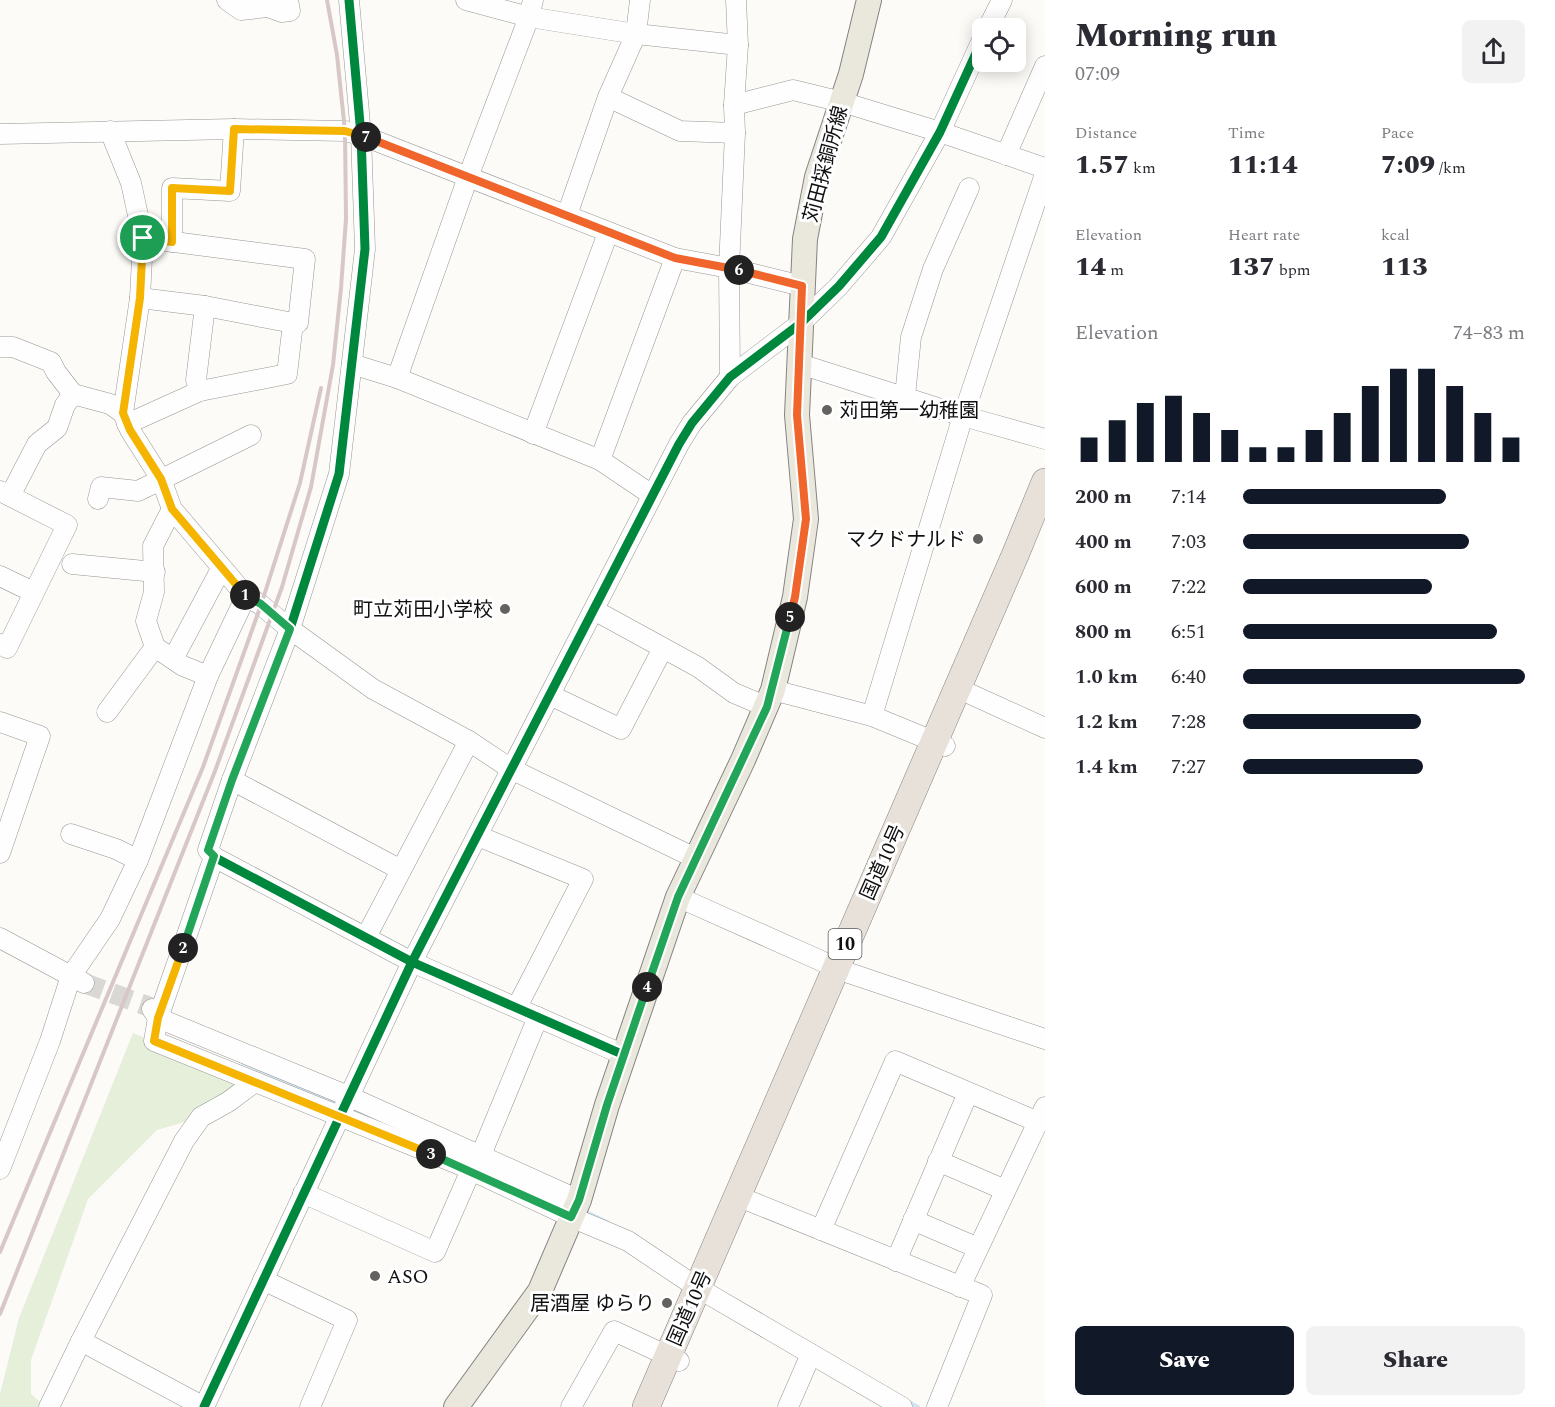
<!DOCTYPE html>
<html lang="en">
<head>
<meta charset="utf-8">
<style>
	body { margin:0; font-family:Spectral,"Noto Sans JP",serif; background:#f2f2f3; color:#2b2b33; height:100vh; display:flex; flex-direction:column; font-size:22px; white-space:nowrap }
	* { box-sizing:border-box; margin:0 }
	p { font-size:20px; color:#7c7c81 }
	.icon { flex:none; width:33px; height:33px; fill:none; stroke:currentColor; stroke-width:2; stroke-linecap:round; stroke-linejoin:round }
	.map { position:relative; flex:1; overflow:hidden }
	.panel { display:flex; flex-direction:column; background:#fff; width:510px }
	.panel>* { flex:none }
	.controls { position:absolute; left:972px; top:18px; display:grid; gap:12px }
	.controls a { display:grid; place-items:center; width:54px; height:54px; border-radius:9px; background:#fff; box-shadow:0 3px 15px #0003; font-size:30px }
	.pin { position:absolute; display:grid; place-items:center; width:51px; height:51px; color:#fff; margin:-26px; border:3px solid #fff; border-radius:50%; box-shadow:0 2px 6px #0007 }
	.km { position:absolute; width:30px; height:30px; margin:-15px; border-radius:50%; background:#222; color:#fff; font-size:16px; line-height:30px; text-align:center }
	.round { display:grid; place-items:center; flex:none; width:63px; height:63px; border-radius:9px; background:#f2f2f3 }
	.overview { display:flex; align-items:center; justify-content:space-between; height:102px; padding:0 30px }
	h1 { font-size:33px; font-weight:800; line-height:45px }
	.stats { display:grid; grid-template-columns:repeat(3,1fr); gap:9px; height:102px; padding:6px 30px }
	.stats div { display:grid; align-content:center }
	.stats b { font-size:26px; font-weight:800 }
	.stats small { font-size:16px; font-weight:400 }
	.stats p { font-size:16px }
	.chart { height:168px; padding:12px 30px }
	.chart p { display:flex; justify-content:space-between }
	.chart svg { width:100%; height:108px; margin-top:6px; stroke:#111827; stroke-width:6 }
	.cta { display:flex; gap:12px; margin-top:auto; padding:12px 30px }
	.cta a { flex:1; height:69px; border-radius:9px; background:#111827; color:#fff; font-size:24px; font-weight:800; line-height:69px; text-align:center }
	.cta a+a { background:#f2f2f3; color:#2b2b33 }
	ul { padding:0 30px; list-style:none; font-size:20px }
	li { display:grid; grid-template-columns:96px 72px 1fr; align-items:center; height:45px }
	li i { height:15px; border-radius:8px; background:#111827 }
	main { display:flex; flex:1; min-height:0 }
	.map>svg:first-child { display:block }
	.green { fill:#e5efd9 }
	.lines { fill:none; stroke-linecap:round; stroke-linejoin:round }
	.stream { stroke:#d1e5f2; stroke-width:4 }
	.minor-tunnel { stroke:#d9d8d4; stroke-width:20; stroke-dasharray:20 10; stroke-linecap:butt }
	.minor-casing { stroke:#969694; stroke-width:21 }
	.major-casing { stroke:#848381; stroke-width:26 }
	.highway-casing { stroke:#848381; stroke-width:28 }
	.minor { stroke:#fffefe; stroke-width:20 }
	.major { stroke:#eae7dd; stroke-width:24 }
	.highway { stroke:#e8e1d9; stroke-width:27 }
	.rail { stroke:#d7c8c7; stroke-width:4 }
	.cycleway-casing { stroke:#fff; stroke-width:13 }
	.cycleway { stroke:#00873e; stroke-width:9 }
	.split-1-casing { stroke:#fff; stroke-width:12 }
	.split-2-casing { stroke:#fff; stroke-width:12 }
	.split-3-casing { stroke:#fff; stroke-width:12 }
	.split-4-casing { stroke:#fff; stroke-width:12 }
	.split-5-casing { stroke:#fff; stroke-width:12 }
	.split-6-casing { stroke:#fff; stroke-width:12 }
	.split-7-casing { stroke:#fff; stroke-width:12 }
	.split-8-casing { stroke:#fff; stroke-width:12 }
	.split-1 { stroke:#f5b400; stroke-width:8 }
	.split-2 { stroke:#22a559; stroke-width:8 }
	.split-3 { stroke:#f5b400; stroke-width:8 }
	.split-4 { stroke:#22a559; stroke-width:8 }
	.split-5 { stroke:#22a559; stroke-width:8 }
	.split-6 { stroke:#f0652b; stroke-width:8 }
	.split-7 { stroke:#f0652b; stroke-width:8 }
	.split-8 { stroke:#f5b400; stroke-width:8 }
	.poi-dot { fill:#636261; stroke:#fff; stroke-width:2 }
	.labels { text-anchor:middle; stroke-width:6; stroke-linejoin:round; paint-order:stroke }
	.shield { fill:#fff; stroke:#585858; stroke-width:1.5 }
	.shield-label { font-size:18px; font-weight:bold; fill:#101010 }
	.street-label { font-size:20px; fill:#101010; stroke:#fff }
	.poi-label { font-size:20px; fill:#101010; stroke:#fff; text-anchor:end }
</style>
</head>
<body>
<main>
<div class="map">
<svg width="1045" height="1407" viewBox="0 0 1045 1407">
	<rect width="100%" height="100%" fill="#fcfbf7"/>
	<polygon class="green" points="133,1033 255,1082 201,1117 157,1130 88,1199 31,1360 31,1394 46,1407 0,1407 0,1394 19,1318"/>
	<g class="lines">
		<g class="stream">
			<polyline points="243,1063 338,1104"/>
			<polyline points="350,1109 379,1122"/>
			<polyline points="584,1211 607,1222"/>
			<polyline points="907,1401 918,1407"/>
		</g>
		<polyline class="minor-tunnel" points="84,983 150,1007"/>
		<g class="minor-casing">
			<g id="minor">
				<polyline points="227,0 241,10 268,7 282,12 290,11 288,0"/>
				<polyline points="349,0 361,135 365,249 339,474 290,629 232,780 208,850 214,857 412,962 624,1055"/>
				<polyline points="466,0 529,17 636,34 738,45"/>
				<polyline points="988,28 1002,0"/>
				<polyline points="608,97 680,131 735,133"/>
				<polyline points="734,105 793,90 842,102 940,132 1045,168"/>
				<polyline points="110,131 131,183 143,238 140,298 123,413 130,430 161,479 172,509 246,596 261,605 290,629 373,689 469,741 511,769 695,858"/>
				<polyline points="0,134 234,129 345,131 361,135 675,258 729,268 802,286"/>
				<polyline points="1006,155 1045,66"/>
				<polyline points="567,215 608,97 636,34 640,0"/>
				<polyline points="143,238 305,259 298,323 293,323"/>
				<polyline points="172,242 172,188 230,191 234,129"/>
				<polyline points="0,347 13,347 51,362 56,372 73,394 110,404 123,413"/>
				<polyline points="352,364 397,378 600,460 652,495"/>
				<polyline points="800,364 963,416 1045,439"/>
				<polyline points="730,377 729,268 735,133 734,105 738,45 736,0"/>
				<polyline points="397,378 468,177 529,17 533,0"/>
				<polyline points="200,391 196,380 205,306"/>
				<polyline points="905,396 911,337 933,269 969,188"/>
				<polyline points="127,424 200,391 287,374 293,323 205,306 140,298"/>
				<polyline points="533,434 608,233"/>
				<polyline points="600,460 675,258"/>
				<polyline points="0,491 67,525 7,648 0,644"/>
				<polyline points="10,496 37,444 57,428 65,405 73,394"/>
				<polyline points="98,499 101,487 138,491 251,435"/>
				<polyline points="172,509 153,546 154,592 146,621 155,647 183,666 208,676"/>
				<polyline points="72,564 155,572"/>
				<polyline points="0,576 33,592"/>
				<polyline points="594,610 698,667 734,693 767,707"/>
				<polyline points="173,659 221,569"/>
				<polyline points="773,690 872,716 945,746"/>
				<polyline points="968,693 1045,728"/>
				<polyline points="550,695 621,729 663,648"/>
				<polyline points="107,712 155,647"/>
				<polyline points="872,716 963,416 1045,174"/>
				<polyline points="0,722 40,736 0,853"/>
				<polyline points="232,780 401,870"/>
				<polyline points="71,834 116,849 138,860"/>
				<polyline points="478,836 583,879 517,1007"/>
				<polyline points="214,857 158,1018 154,1041 458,1164 571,1217 628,1241 698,1288 902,1407"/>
				<polyline points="678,897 846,972 1045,1039"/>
				<polyline points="366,937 469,741"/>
				<polyline points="0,938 84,983"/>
				<polyline points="152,1009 158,1018 348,1096 579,1200"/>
				<polyline points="481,1155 538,1017"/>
				<polyline points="938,1161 1005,1190"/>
				<polyline points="0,1169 50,1041 71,976 110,919 138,860 208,676 246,596"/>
				<polyline points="303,1193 435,1252 471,1170"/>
				<polyline points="747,1200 982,1295 937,1407"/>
				<polyline points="913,1220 978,1248"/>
				<polyline points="821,1230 895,1061 1038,1122"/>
				<polyline points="896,1261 968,1093"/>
				<polyline points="263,1280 347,1320 310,1407"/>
				<polyline points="960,1287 1045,1107"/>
				<polyline points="81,1341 204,1407"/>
				<polyline points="49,1407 81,1341 184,1141 201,1117 228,1102 255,1082"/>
				<polyline points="204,1407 412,962 679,444 692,423 730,377 801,323 839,286 881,237 940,132 982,40"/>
				<polyline points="571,1407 614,1331 679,1361"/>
				<polyline points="788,1407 811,1354"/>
			</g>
		</g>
		<g class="major-casing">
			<polyline id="major" points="456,1407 540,1291 579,1200 607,1105 678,897 743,760 773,690 795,597 806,519 797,415 805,239 817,177 851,74 869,0"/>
		</g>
		<g class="highway-casing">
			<polyline id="highway" points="646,1407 1016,553 1045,482"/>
		</g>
		<use href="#minor" class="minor"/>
		<use href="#major" class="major"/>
		<use href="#highway" class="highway"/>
		<g class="rail">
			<polyline points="0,1252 203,767 261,605 300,483 321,388"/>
			<polyline points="0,1314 215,771 282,587 311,487 333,365 341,288 346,219 345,131 337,55 327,0"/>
		</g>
		<g class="cycleway-casing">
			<g id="cycleway">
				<polyline points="349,0 361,135 365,249 339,474 290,629 232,780 208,850 214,857 412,962 624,1055"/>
				<polyline points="204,1407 412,962 679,444 692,423 730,377 801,323 839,286 881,237 940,132 982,40"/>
			</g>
		</g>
		<use href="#cycleway" class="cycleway"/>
	</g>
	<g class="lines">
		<g class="split-1-casing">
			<polyline id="split-1" points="143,238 140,298 123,413 130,430 161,479 172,509 245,595"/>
		</g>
		<g class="split-2-casing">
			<polyline id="split-2" points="183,948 214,856 208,850 232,780 290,629 261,604 245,595"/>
		</g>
		<g class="split-3-casing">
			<polyline id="split-3" points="183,948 158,1018 154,1041 431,1154"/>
		</g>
		<g class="split-4-casing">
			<polyline id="split-4" points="431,1154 571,1217 579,1200 607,1105 647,987"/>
		</g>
		<g class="split-5-casing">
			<polyline id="split-5" points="647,987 678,897 767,707 790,617"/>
		</g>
		<g class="split-6-casing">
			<polyline id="split-6" points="739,270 802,286 797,415 806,519 795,597 790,617"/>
		</g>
		<g class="split-7-casing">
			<polyline id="split-7" points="366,137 675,258 739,270"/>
		</g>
		<g class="split-8-casing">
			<polyline id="split-8" points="143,238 172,242 172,188 230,191 234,129 345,131 366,137"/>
		</g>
		<use href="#split-1" class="split-1"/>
		<use href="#split-2" class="split-2"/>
		<use href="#split-3" class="split-3"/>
		<use href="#split-4" class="split-4"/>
		<use href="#split-5" class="split-5"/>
		<use href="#split-6" class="split-6"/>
		<use href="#split-7" class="split-7"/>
		<use href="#split-8" class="split-8"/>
	</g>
	<g class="poi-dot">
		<circle cx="827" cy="410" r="6"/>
		<circle cx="978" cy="539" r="6"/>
		<circle cx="505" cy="609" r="6"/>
		<circle cx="375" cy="1276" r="6"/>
		<circle cx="667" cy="1303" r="6"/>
	</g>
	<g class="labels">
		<rect class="shield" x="828.5" y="929" width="33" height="30" rx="4.5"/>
		<g class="shield-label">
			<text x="845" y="950">10</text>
		</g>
		<g class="street-label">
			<text transform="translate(825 164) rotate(-75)" y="7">苅田採銅所線</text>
			<text transform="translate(882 862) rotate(-66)" y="7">国道10号</text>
			<text transform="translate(689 1308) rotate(-66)" y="7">国道10号</text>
		</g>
		<g class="poi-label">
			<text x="839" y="417" text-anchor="start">苅田第一幼稚園</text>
			<text x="966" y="546">マクドナルド</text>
			<text x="493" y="616">町立苅田小学校</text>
			<text x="387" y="1283" text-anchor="start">ASO</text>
			<text x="655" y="1310">居酒屋 ゆらり</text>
		</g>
	</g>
</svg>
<div class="controls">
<a><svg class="icon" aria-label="locate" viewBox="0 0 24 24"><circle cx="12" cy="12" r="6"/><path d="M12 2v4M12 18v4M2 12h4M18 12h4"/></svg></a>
</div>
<div class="pin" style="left:143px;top:238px;background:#1e9e55"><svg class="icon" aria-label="arrive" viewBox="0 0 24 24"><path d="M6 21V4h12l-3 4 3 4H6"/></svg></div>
<b class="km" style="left:245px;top:595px">1</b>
<b class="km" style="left:183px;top:948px">2</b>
<b class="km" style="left:431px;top:1154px">3</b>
<b class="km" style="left:647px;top:987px">4</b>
<b class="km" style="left:790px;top:617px">5</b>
<b class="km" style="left:739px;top:270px">6</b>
<b class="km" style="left:366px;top:137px">7</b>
</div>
<section class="panel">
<div class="overview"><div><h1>Morning run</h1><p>07:09</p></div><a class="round"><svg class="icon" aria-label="share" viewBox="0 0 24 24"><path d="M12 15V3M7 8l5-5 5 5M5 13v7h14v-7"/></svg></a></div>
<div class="stats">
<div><p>Distance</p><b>1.57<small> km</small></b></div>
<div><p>Time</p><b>11:14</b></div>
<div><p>Pace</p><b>7:09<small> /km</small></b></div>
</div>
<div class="stats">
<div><p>Elevation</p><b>14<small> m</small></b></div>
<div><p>Heart rate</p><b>137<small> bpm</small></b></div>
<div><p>kcal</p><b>113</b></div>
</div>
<div class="chart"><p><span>Elevation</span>74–83 m</p>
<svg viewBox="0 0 160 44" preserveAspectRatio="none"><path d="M5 44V34M15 44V27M25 44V20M35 44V17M45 44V24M55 44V31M65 44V38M75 44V38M85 44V31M95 44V24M105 44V13M115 44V6M125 44V6M135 44V13M145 44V24M155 44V34"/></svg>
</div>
<ul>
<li><b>200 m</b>7:14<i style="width:72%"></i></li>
<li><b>400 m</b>7:03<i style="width:80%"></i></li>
<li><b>600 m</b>7:22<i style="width:67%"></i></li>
<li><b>800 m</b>6:51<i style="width:90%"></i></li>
<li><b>1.0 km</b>6:40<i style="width:100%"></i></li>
<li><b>1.2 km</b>7:28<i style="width:63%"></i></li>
<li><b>1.4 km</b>7:27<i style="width:64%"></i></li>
</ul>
<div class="cta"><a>Save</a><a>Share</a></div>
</section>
</main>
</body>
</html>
